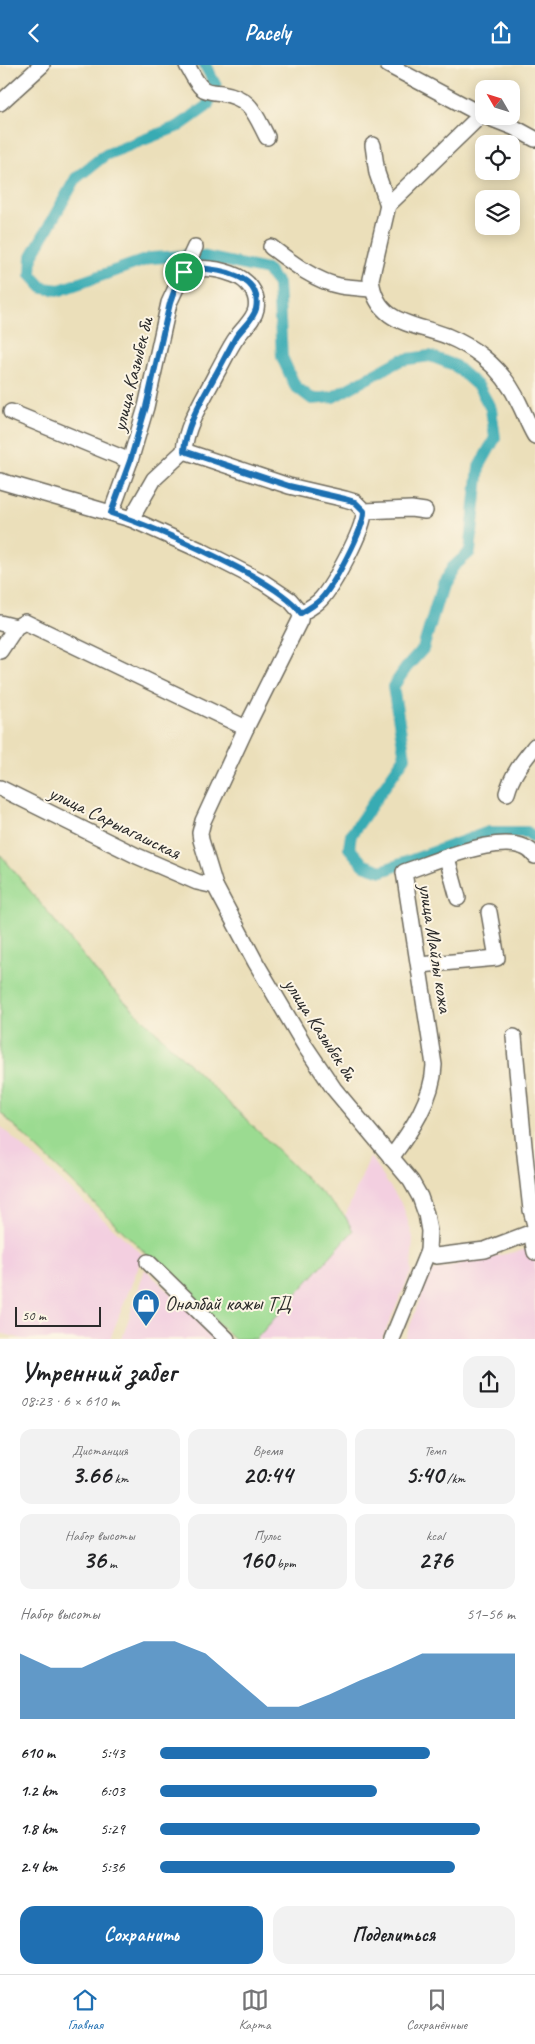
<!DOCTYPE html>
<html lang="ru">
<head>
<meta charset="utf-8">
<style>
	body { margin:0; font-family:Caveat,sans-serif; background:#f2f2f2; color:#202124; height:100vh; display:flex; flex-direction:column; font-size:19px; white-space:nowrap }
	* { box-sizing:border-box; margin:0 }
	p { font-size:16px; color:#757577 }
	.icon { flex:none; width:28px; height:28px; fill:none; stroke:currentColor; stroke-width:2; stroke-linecap:round; stroke-linejoin:round }
	.map { position:relative; height:1274px; overflow:hidden }
	.sheet { display:flex; flex-direction:column; background:#fff; flex:1 }
	.sheet>* { flex:none }
	.needle { width:32px; rotate:309deg }
	.tools { position:absolute; left:475px; top:15px; display:grid; gap:10px }
	.tools a { display:grid; place-items:center; width:45px; height:45px; border-radius:10px; background:#fff; box-shadow:0 2px 12px #0003; font-size:25px }
	.scale { position:absolute; left:15px; bottom:12px; width:86px; box-sizing:border-box; padding-left:5px; border:2px solid #2b2b2b; border-top:0; font-size:14px; line-height:18px; white-space:nowrap; color:#2b2b2b; -webkit-text-stroke:4px #fcf5e5; paint-order:stroke }
	.pin { position:absolute; display:grid; place-items:center; width:42px; height:42px; color:#fff; margin:-21px; border:2px solid #fff; border-radius:50%; box-shadow:0 1px 5px #0007 }
	.round { display:grid; place-items:center; flex:none; width:52px; height:52px; border-radius:15px; background:#f2f2f2 }
	.head { display:flex; align-items:center; justify-content:space-between; height:85px; padding:0 20px }
	h1 { font-size:28px; font-weight:600; line-height:38px }
	.figures { display:grid; grid-template-columns:repeat(3,1fr); gap:8px; height:85px; padding:5px 20px }
	.figures div { display:grid; align-content:center; border-radius:12px; background:#f2f2f2; text-align:center }
	.figures b { font-size:25px; font-weight:600 }
	.figures small { font-size:14px; font-weight:400 }
	.figures p { font-size:14px }
	.chart { height:140px; padding:10px 20px }
	.chart p { display:flex; justify-content:space-between }
	.chart svg { width:100%; height:90px; margin-top:5px; fill:#1f6fb2; opacity:.7 }
	.primary-button { display:flex; gap:10px; margin-top:auto; padding:10px 20px }
	.primary-button a { flex:1; height:58px; border-radius:15px; background:#1f6fb2; color:#fff; font-size:20px; font-weight:600; line-height:58px; text-align:center }
	.primary-button a+a { background:#f2f2f2; color:#202124 }
	ul { padding:0 20px; list-style:none; font-size:16px }
	li { display:grid; grid-template-columns:80px 60px 1fr; align-items:center; height:38px }
	li i { height:12px; border-radius:6px; background:#1f6fb2 }
	header { display:flex; justify-content:space-between; align-items:center; height:65px; padding:0 20px; background:#1f6fb2; color:#fff; font-size:22px; font-weight:600 }
	.tab-bar { display:flex; justify-content:space-around; align-items:center; height:70px; border-top:1px solid #e0e0e0; background:#fff; font-size:14px; color:#757577 }
	.tab-bar a { display:grid; justify-items:center; gap:2px }
	.tab-bar .on { color:#1f6fb2 }
	.map>svg:first-child { display:block }
	.built { fill:#f3cfe0 }
	.green { fill:#9bdb91; stroke:#63835e }
	.lines { fill:none; stroke-linecap:round; stroke-linejoin:round }
	.canal { stroke:#39abb3; stroke-width:12 }
	.minor-casing { stroke:#6e6a5d; stroke-width:18 }
	.minor { stroke:#fff; stroke-width:15 }
	.route-casing { stroke:#fff; stroke-width:10 }
	.route { stroke:#1f6fb2; stroke-width:6 }
	.labels { text-anchor:middle; stroke-width:4; stroke-linejoin:round; paint-order:stroke }
	.street-label { font-size:20px; fill:#2b2b2b; stroke:#fcf5e5 }
	.poi-label { font-size:20px; fill:#2b2b2b; stroke:#fcf5e5; text-anchor:start }
</style>
</head>
<body>
<header><svg class="icon" aria-label="back" viewBox="0 0 24 24"><path d="M15 5l-7 7 7 7"/></svg>Pacely<svg class="icon" aria-label="share" viewBox="0 0 24 24"><path d="M12 15V3M7 8l5-5 5 5M5 13v7h14v-7"/></svg></header>
<div class="map">
<svg width="535" height="1274" viewBox="0 0 535 1274">
	<rect width="100%" height="100%" fill="#fcf5e5"/>
	<filter id="ink" filterUnits="userSpaceOnUse"><feTurbulence type="fractalNoise" baseFrequency=".02" numOctaves="2"/><feDisplacementMap in="SourceGraphic" scale="10" xChannelSelector="R" yChannelSelector="G"/><feConvolveMatrix kernelMatrix="1 2 1 2 8 2 1 2 1" color-interpolation-filters="sRGB"/></filter>
	<filter id="wash" filterUnits="userSpaceOnUse"><feTurbulence type="fractalNoise" baseFrequency=".0096" numOctaves="4" result="noise"/><feDisplacementMap in="SourceGraphic" scale="20" xChannelSelector="R" yChannelSelector="G"/><feGaussianBlur stdDeviation="1.12" result="paint"/><feColorMatrix in="noise" values="0 0 0 0 0 0 0 0 0 0 0 0 0 0 0 0 0 1.4 0 .05"/><feComposite in="paint" operator="in"/></filter>
	<g filter="url(#wash)">
		<rect width="100%" height="100%" fill="#ebdfba"/>
		<g class="built">
			<polygon points="0,1061 143,1190 110,1274 23,1274 0,1268"/>
			<polygon points="370,1092 403,1141 413,1172 411,1207 382,1274 256,1274 353,1166 345,1151"/>
			<polygon points="535,1183 535,1274 405,1274 430,1207 469,1196"/>
			<polygon points="145,1204 218,1274 122,1274"/>
		</g>
		<polygon class="green" points="0,789 104,916 345,1151 353,1166 256,1274 234,1274 0,1047"/>
		<g class="lines">
			<polyline class="canal" points="205,0 216,21 207,41 179,61 105,90 76,113 32,191 31,210 43,223 60,225 151,193 197,190 267,205 278,219 282,292 295,321 312,334 333,332 401,295 430,291 454,300 479,322 491,344 495,373 479,402 470,487 453,502 442,520 423,584 406,603 393,622 405,692 351,770 349,783 364,800 382,806 489,767 527,767 535,773"/>
		</g>
	</g>
	<g filter="url(#ink)">
		<g class="lines">
			<g class="minor-casing">
				<g id="minor">
					<path d="M 187,0 C 191,7 196,18 202,23 C 206,27 215,27 221,28 C 251,33 254,47 267,72"/>
					<polyline points="388,0 484,51"/>
					<polyline points="0,38 42,0"/>
					<path d="M 481,50 L 388,140 L 371,214 C 376,259 413,258 447,271 C 459,276 472,283 483,292 C 498,304 512,322 520,340 C 525,350 529,361 535,371"/>
					<polyline points="485,51 513,62 535,74"/>
					<polyline points="373,80 377,108 388,140"/>
					<path d="M 271,182 C 291,197 315,216 340,221 C 351,223 362,223 372,224"/>
					<path d="M 184,207 C 200,201 216,203 232,209 C 247,214 259,228 256,244 C 254,255 243,263 237,272 C 229,283 223,297 216,309 C 204,333 186,359 184,386"/>
					<polyline points="11,347 130,396"/>
					<path d="M 184,386 L 289,421 L 345,434 L 355,437 L 364,446 C 365,463 333,521 321,534 C 316,540 308,544 301,548"/>
					<polyline points="0,416 131,454 200,485 263,517 290,535 301,548 300,555 246,663 203,756 200,768 201,775 215,821 256,898 305,981 334,1024 411,1116 420,1132 426,1149 429,1166 428,1186 392,1274"/>
					<polyline points="364,446 411,444 425,446"/>
					<polyline points="111,448 130,396 146,342 169,238 195,182"/>
					<polyline points="131,454 154,414 184,386"/>
					<polyline points="0,558 16,562"/>
					<polyline points="0,586 16,562 25,557 246,663"/>
					<polyline points="0,723 137,791 197,817 215,821"/>
					<path d="M 507,728 C 512,709 523,696 535,681"/>
					<polyline points="447,793 458,833"/>
					<polyline points="420,900 497,893 489,847"/>
					<polyline points="514,972 524,1081 531,1145 535,1160"/>
					<path d="M 391,1093 C 411,1066 433,1034 434,1000 L 404,807 C 432,798 515,760 535,791"/>
					<polyline points="535,1170 533,1177 535,1187"/>
					<polyline points="428,1186 436,1191 485,1185 535,1166"/>
					<polyline points="148,1197 227,1274"/>
				</g>
			</g>
			<use href="#minor" class="minor"/>
		</g>
	</g>
	<g class="lines" filter="url(#ink)">
		<g class="route-casing">
			<path id="route" d="M 195,203 C 219,204 263,210 256,244 C 253,255 242,263 236,272 C 229,284 223,297 216,309 C 203,333 186,359 184,386 L 289,421 L 345,434 L 355,437 L 364,446 C 365,463 333,521 321,534 C 315,540 308,544 301,548 C 278,514 153,462 111,448 L 130,396 L 146,342 L 170,238 L 177,218 L 184,207 Z"/>
		</g>
		<use href="#route" class="route"/>
	</g>
	<defs>
		<g id="shop-pin" transform="scale(1.4375)"><path d="M0 17L-7.5 6A9.5 9.5 0 1 1 7.5 6Z" fill="#1f6fb2" stroke="#fcf5e5"/><path d="M-5-2.5h2.3a2.7 3.5 0 0 1 5.4 0H5L5.5 6h-11ZM-1.5-2.5h3a1.5 2.3 0 0 0-3 0Z" fill="#fff"/></g>
	</defs>
	<g fill-rule="evenodd">
		<use href="#shop-pin" x="146" y="1238"/>
	</g>
	<g class="labels">
		<g class="street-label">
			<text transform="translate(132 309) rotate(-76)" y="7">улица Казыбек би</text>
			<text transform="translate(115 757) rotate(26)" y="7">улица Сарыагашская</text>
			<text transform="translate(436 883) rotate(81)" y="7">улица Майлы кожа</text>
			<text transform="translate(321 964) rotate(57)" y="7">улица Казыбек би</text>
		</g>
		<g class="poi-label">
			<text x="165" y="1245">Оналбай кажы ТД</text>
		</g>
	</g>
</svg>
<div class="tools">
<a><svg class="needle" viewBox="-14 -14 28 28"><path d="M0-13l5 13h-10z" fill="#e53935"/><path d="M0 13l5-13h-10z" fill="#757577"/></svg></a>
<a><svg class="icon" aria-label="locate" viewBox="0 0 24 24"><circle cx="12" cy="12" r="6"/><path d="M12 2v4M12 18v4M2 12h4M18 12h4"/></svg></a>
<a><svg class="icon" aria-label="layers" viewBox="0 0 24 24"><path d="M12 4l9 5-9 5-9-5zM3 14l9 5 9-5"/></svg></a>
</div>
<div class="scale">50 m</div>
<div class="pin" style="left:184px;top:207px;background:#1e9e55"><svg class="icon" aria-label="arrive" viewBox="0 0 24 24"><path d="M6 21V4h12l-3 4 3 4H6"/></svg></div>
</div>
<section class="sheet">
<div class="head"><div><h1>Утренний забег</h1><p>08:23 · 6 × 610 m</p></div><a class="round"><svg class="icon" aria-label="share" viewBox="0 0 24 24"><path d="M12 15V3M7 8l5-5 5 5M5 13v7h14v-7"/></svg></a></div>
<div class="figures">
<div><p>Дистанция</p><b>3.66<small> km</small></b></div>
<div><p>Время</p><b>20:44</b></div>
<div><p>Темп</p><b>5:40<small> /km</small></b></div>
</div>
<div class="figures">
<div><p>Набор высоты</p><b>36<small> m</small></b></div>
<div><p>Пульс</p><b>160<small> bpm</small></b></div>
<div><p>kcal</p><b>276</b></div>
</div>
<div class="chart"><p><span>Набор высоты</span>51–56 m</p>
<svg viewBox="0 0 160 44" preserveAspectRatio="none"><path d="M0 44V12L10 19L20 19L30 12L40 6L50 6L60 12L70 25L80 38L90 38L100 32L110 25L120 19L130 12L140 12L150 12L160 12V44z"/></svg>
</div>
<ul>
<li><b>610 m</b>5:43<i style="width:76%"></i></li>
<li><b>1.2 km</b>6:03<i style="width:61%"></i></li>
<li><b>1.8 km</b>5:29<i style="width:90%"></i></li>
<li><b>2.4 km</b>5:36<i style="width:83%"></i></li>
</ul>
<div class="primary-button"><a>Сохранить</a><a>Поделиться</a></div>
</section>
<nav class="tab-bar">
<a class="on"><svg class="icon" aria-label="home" viewBox="0 0 24 24"><path d="M3 11l9-7 9 7M6 9v11h12V9"/></svg>Главная</a>
<a><svg class="icon" aria-label="map" viewBox="0 0 24 24"><path d="M3 6l6-2 6 2 6-2v14l-6 2-6-2-6 2zM9 4v14M15 6v14"/></svg>Карта</a>
<a><svg class="icon" aria-label="saved" viewBox="0 0 24 24"><path d="M7 4h10v16l-5-4-5 4z"/></svg>Сохранённые</a>
</nav>
</body>
</html>
